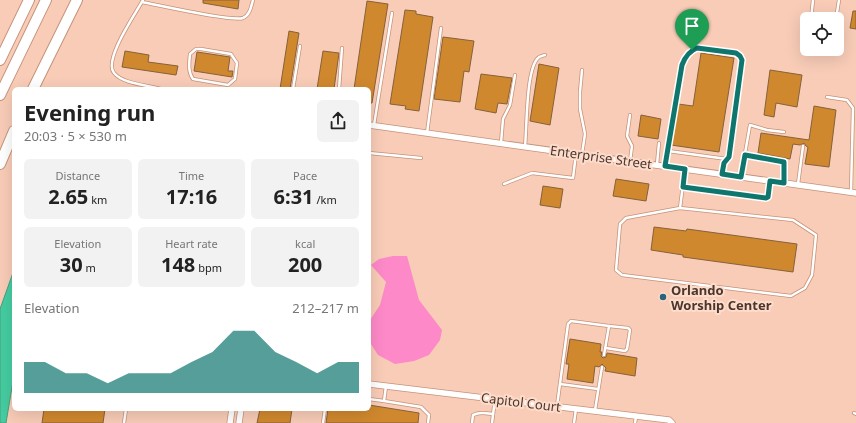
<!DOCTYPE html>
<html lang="en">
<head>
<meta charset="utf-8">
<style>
	body { margin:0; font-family:"Noto Sans",sans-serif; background:#f2f2f2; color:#222; height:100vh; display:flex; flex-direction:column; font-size:15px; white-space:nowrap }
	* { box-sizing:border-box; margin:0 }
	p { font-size:13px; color:#767676 }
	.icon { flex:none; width:22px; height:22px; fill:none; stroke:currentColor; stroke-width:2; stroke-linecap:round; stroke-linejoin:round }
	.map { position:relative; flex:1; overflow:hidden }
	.sheet { position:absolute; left:12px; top:87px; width:359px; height:324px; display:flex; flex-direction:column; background:#fff; border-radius:6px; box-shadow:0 4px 16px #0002 }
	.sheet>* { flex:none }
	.tools { position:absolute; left:800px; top:12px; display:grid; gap:8px }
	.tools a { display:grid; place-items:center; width:44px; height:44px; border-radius:6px; background:#fff; box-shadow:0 4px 16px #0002; font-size:20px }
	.pin { position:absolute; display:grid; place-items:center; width:34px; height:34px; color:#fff; margin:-41px -17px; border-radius:50% 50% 50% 0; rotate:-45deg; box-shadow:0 0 4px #0007 }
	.pin .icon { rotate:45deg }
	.round { display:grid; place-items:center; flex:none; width:42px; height:42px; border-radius:6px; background:#f2f2f2 }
	.head { display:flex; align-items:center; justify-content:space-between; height:68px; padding:0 12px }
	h1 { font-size:22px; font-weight:700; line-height:30px }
	.stats { display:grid; grid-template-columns:repeat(3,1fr); gap:6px; height:68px; padding:4px 12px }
	.stats div { display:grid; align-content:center; border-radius:6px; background:#f2f2f2; text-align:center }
	.stats b { font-size:20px; font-weight:700 }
	.stats small { font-size:11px; font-weight:400 }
	.stats p { font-size:11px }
	.chart { height:112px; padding:8px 12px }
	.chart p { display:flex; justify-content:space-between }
	.chart svg { width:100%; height:72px; margin-top:4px; fill:#0f766e; opacity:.7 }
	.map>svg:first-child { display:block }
	.green { fill:#fd89c8 }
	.water { fill:#45cca0; stroke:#479f7d }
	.building { fill:#d0882e; stroke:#85613a }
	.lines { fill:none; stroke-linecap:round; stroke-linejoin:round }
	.service-casing { stroke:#c59278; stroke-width:4 }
	.minor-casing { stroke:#c59278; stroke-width:7 }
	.motorway-casing { stroke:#c59278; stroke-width:12 }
	.service { stroke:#fff; stroke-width:2.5 }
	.minor { stroke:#fff; stroke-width:5.5 }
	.motorway { stroke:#fff; stroke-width:10 }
	.route-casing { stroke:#fff; stroke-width:8 }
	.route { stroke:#0f766e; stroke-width:5 }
	.poi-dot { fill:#28647c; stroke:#fedccc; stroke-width:1.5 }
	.labels { text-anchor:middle; stroke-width:4; stroke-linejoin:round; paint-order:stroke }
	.street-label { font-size:13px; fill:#4b362b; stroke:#fedccc }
	.poi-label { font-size:13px; font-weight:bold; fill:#4b362b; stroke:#fedccc; text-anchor:start }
</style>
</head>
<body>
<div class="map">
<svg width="856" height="423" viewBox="0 0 856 423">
	<rect width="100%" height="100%" fill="#f8ccb7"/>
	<polygon class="green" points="393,256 407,256 419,300 442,330 440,340 429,355 414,361 395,364 378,355 369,341 369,325 370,320 380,305 386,282 371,265 379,259"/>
	<polygon class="water" points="14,270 14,375 6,423 0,423 0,309"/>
	<g class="building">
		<polygon points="203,0 239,0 238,9 203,3"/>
		<polygon points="367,1 388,4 372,103 369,103 369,89 354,89"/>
		<polygon points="405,10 416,11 416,14 433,17 419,111 405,109 406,106 390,104"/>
		<polygon points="853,11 856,11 856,29 850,28"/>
		<polygon points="289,31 299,33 290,89 280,89"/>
		<polygon points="443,37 474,41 469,72 464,71 460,102 434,99"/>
		<polygon points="125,51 149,55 148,62 178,66 176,75 122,67"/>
		<polygon points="323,51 339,53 334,89 317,89"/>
		<polygon points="197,52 230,57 228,71 233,71 232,77 194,71"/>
		<polygon points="701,53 734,58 719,152 671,145 678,104 693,106"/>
		<polygon points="539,64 559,68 550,125 530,121"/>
		<polygon points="770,70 802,75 797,107 776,103 774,117 764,115"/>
		<polygon points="481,74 512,78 507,104 498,103 496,113 475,109"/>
		<polygon points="814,106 836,110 829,167 805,164 808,147 806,146 804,143 800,145 793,144 790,159 758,153 761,133 809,140"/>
		<polygon points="641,115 661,119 658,139 638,136"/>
		<polygon points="616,179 649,184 646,201 613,196"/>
		<polygon points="543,186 563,189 560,208 540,205"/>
		<polygon points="654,227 686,231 687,229 797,244 793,272 683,257 683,255 651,250"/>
		<polygon points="570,339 601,344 600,352 602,352 601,356 603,358 606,357 607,353 637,358 635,376 605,371 606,368 602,364 599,367 595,366 593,383 567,379 569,364 566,364"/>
		<polygon points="369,405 419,413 418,423 326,423 328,409 369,409"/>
		<polygon points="44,409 105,409 103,423 42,423"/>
		<polygon points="260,409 292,409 290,423 257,423"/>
	</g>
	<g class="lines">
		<g class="service-casing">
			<g id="service">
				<path d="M 143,0 C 136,13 103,60 114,73 C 123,84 148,85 161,89"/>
				<path d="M 142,2 C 158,5 232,22 243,18 C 250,15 251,7 253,0"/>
				<polyline points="811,19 813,0"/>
				<polyline points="836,19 839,0"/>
				<path d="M 196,49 L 201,49 L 231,54 L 237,63 L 235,79 L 228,85 L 193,79 C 188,72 189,64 190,54 Z"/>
				<polyline points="582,70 580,92 580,109 585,134 582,154"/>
				<polyline points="293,89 300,46"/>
				<polyline points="339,89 342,48"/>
				<polyline points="827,97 847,100 853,108 851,192"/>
				<polyline points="630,115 627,136 632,146 630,161"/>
				<polyline points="374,125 392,13"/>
				<polyline points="427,133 441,28"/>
				<polyline points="501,143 503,119 510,105 515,75"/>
				<path d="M 525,146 C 527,127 526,73 537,59 C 539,56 542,56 545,55"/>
				<polyline points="668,151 727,159"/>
				<polyline points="369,153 421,158"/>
				<polyline points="745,155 785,162 784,182"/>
				<polyline points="657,164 659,143"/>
				<path d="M 665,166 L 682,65 C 685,57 689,51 697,48 L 737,53 C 741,56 743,59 742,64 L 729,157 L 724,163 L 722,174"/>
				<polyline points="741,176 750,125 767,130 784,132"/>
				<polyline points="504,184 532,173 573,178 576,154"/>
				<polyline points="798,184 803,146"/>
				<polyline points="683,187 766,198 768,197 770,182"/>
				<polyline points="680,208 793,220 816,235 812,275 805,288 791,296 622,275 616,270 620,224 626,218 680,208 685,169"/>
				<polyline points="606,348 625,351 627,349 630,330 628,328 609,326"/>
				<polyline points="560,384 598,389"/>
				<polyline points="386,386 384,401 421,407 429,415 428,423"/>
				<polyline points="369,399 384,401"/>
				<polyline points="557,406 568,324 571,321 609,326 604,355"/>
				<polyline points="595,410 602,367"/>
				<polyline points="854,413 856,414"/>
				<polyline points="124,423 126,409"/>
				<polyline points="323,423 325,409"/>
				<path d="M 472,423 L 473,415 C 480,412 485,413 493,414"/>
				<polyline points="492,423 495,399"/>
				<polyline points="574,423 576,409"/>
				<polyline points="635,423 636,417"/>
			</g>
		</g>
		<g class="minor-casing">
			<g id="minor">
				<polyline points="369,125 856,193"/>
				<polyline points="369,384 669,420 672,423"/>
				<polyline points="230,423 232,409"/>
				<polyline points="239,423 241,409"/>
			</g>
		</g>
		<g class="motorway-casing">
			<g id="motorway">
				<polyline points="0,60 29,0"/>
				<polyline points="33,89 77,0"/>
				<polyline points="0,95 46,0"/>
				<polyline points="0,164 14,131"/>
			</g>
		</g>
		<use href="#service" class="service"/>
		<use href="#minor" class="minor"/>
		<use href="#motorway" class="motorway"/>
	</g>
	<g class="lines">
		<g class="route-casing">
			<path id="route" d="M 697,48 L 736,53 L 740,56 L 742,60 L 729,157 L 724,163 L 722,174 L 741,177 L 745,155 L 784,162 L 784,183 L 770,181 L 768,197 L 766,198 L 683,187 L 685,169 L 665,166 L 682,65 C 685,57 689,51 697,48 Z"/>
		</g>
		<use href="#route" class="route"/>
	</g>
	<circle class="poi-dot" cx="663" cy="297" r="4"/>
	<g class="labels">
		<g class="street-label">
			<text transform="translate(601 157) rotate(8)" y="5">Enterprise Street</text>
			<text transform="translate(521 402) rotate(7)" y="5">Capitol Court</text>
		</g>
		<g class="poi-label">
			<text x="671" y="295">Orlando<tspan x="671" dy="15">Worship Center</tspan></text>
		</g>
	</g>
</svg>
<div class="tools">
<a><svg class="icon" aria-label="locate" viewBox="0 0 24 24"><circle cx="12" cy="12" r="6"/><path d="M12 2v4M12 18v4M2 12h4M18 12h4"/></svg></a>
</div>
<div class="pin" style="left:692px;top:50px;background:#1e9e55"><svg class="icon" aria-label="arrive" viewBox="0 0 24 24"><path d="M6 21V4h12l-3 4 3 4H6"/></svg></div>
<section class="sheet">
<div class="head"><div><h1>Evening run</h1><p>20:03 · 5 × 530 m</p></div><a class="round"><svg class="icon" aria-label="share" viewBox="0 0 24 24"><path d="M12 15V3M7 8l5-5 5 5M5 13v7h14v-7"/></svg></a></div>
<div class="stats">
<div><p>Distance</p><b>2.65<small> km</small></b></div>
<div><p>Time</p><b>17:16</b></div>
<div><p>Pace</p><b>6:31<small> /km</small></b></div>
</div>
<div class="stats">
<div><p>Elevation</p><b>30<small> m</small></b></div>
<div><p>Heart rate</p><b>148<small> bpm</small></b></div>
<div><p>kcal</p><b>200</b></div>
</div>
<div class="chart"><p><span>Elevation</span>212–217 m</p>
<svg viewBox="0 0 160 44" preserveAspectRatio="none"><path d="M0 44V25L10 25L20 32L30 32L40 38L50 32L60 32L70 32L80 25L90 19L100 6L110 6L120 19L130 25L140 32L150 25L160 25V44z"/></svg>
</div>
</section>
</div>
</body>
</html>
